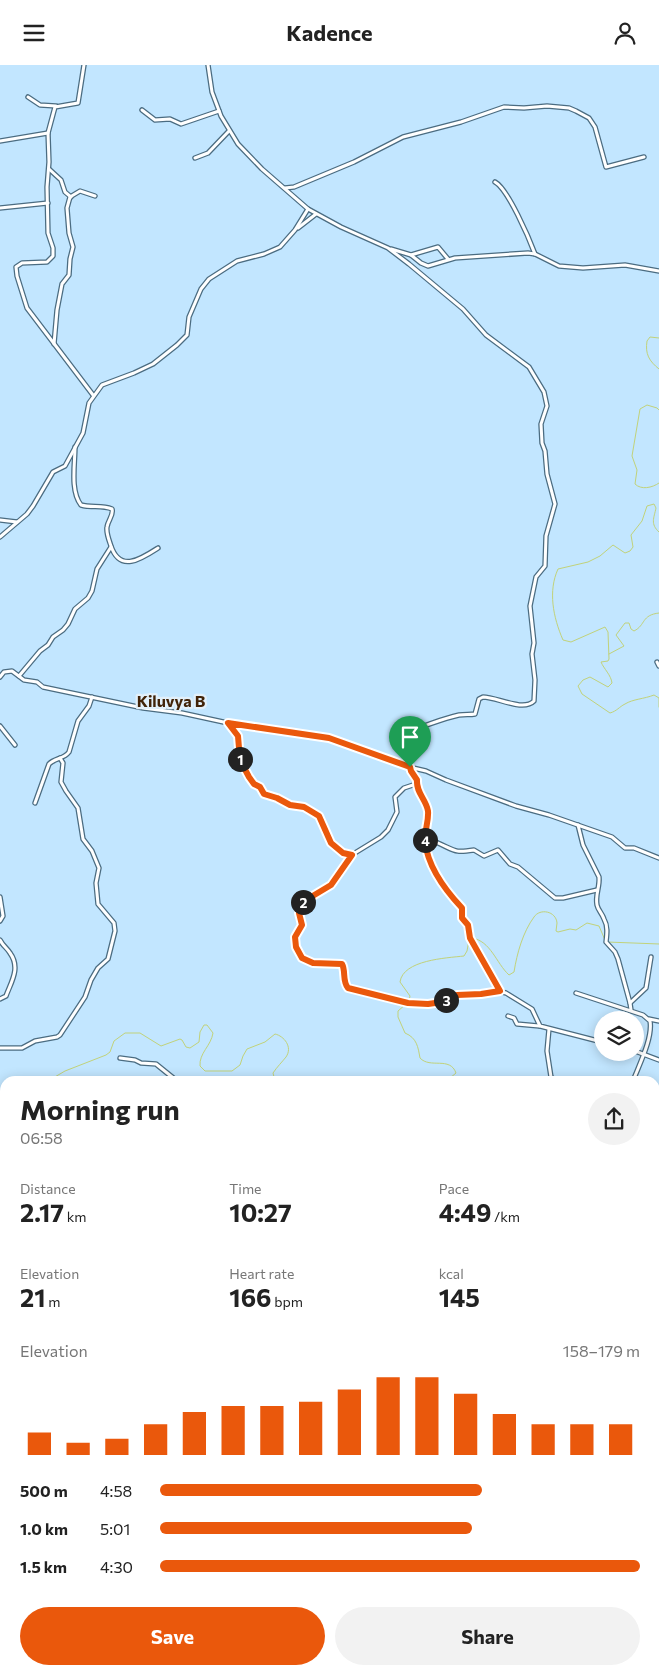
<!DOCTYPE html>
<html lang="en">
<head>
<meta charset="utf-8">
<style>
	body { margin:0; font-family:Commissioner,sans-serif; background:#f2f2f2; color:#222; height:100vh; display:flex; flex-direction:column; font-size:19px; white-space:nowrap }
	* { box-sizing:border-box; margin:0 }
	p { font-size:16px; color:#767676 }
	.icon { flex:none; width:28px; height:28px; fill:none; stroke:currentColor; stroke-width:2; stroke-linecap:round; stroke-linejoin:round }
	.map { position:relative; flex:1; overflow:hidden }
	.sheet { position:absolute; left:0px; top:1011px; width:660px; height:599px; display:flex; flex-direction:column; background:#fff; border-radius:15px 15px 0 0; box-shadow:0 2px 12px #0003 }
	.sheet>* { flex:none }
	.buttons { position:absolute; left:594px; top:946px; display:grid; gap:10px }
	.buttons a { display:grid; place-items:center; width:50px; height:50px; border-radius:50%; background:#fff; box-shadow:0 2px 12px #0003; font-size:25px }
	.pin { position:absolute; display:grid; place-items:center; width:42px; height:42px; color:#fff; margin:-51px -21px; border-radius:50% 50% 50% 0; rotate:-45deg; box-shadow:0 0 5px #0007 }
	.pin .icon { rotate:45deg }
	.km { position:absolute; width:25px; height:25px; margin:-12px; border-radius:50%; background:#222; color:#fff; font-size:14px; line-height:25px; text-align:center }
	.round { display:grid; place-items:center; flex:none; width:52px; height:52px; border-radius:26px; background:#f2f2f2 }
	.overview { display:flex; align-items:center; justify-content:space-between; height:85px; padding:0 20px }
	h1 { font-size:28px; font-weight:700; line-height:38px }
	.stats { display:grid; grid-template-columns:repeat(3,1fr); gap:8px; height:85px; padding:5px 20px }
	.stats div { display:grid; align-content:center }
	.stats b { font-size:25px; font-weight:700 }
	.stats small { font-size:14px; font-weight:400 }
	.stats p { font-size:14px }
	.chart { height:140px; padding:10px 20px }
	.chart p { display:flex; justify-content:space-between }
	.chart svg { width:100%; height:90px; margin-top:5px; stroke:#ea580c; stroke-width:6 }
	.action { display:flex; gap:10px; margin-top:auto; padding:10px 20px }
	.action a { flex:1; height:58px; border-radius:30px; background:#ea580c; color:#fff; font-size:20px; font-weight:700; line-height:58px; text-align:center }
	.action a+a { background:#f2f2f2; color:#222 }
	ul { padding:0 20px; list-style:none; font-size:16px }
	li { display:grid; grid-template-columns:80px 60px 1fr; align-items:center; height:38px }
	li i { height:12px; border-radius:6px; background:#ea580c }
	header { display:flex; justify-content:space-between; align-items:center; height:65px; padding:0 20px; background:#fff; font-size:22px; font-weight:700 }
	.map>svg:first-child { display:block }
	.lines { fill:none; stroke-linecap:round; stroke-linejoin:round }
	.stream { stroke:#c1d27a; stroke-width:1 }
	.minor-casing { stroke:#4b6c81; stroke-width:5.5 }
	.minor { stroke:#fff; stroke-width:3 }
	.route-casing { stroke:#fff; stroke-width:10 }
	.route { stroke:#ea580c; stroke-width:6 }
	.labels { text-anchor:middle; stroke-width:4.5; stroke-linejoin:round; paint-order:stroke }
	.quarter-label { font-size:16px; font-weight:bold; fill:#412308; stroke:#e2f0fa }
</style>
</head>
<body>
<header><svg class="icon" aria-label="menu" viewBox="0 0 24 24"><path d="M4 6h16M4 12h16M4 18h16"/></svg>Kadence<svg class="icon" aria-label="person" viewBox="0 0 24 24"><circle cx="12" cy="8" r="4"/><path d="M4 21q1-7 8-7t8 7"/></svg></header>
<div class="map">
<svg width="659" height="1609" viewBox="0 0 659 1609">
	<rect width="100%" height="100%" fill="#c2e6ff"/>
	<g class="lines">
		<g class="stream">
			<path d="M 659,273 L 650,272 L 647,276 C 645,289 649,296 659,304"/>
			<path d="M 659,345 L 657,343 L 647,340 L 640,344 L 632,391 L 637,405 L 635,419 C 641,425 652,423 659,418"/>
			<path d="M 659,467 C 650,459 654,453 656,443 L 654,439 L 647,441 L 642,456 L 631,470 L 633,482 L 630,486 L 625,488 L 613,480 L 600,491 L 588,497 L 558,504 C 548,526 553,552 563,575 L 571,577 L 605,562 L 608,567 L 609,594 L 608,596 L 601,597 C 604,604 611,610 612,618 L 608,622 L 590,612 L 583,615 L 578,621 L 582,629 L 610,648 C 617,646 619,642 625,639 C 633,634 644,634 654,630 L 659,633 L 659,642"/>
			<path d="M 609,589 L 624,581 L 616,570 L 625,558 L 629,558 L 631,564 L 634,566 C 646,560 641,550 659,548"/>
			<path d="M 472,873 C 491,876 496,898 509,910 L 514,907 C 517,888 523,867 534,852 C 540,843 556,846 557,858 C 557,861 556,863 556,866 L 558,867 L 570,864 L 576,865 L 587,858 L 599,861 L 605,875"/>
			<polyline points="607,877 659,879"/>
			<path d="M 409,936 L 410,931 L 400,917 C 403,895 446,893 464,891 L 467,886 L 469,875"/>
			<path d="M 406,939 L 398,946 L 398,952 L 405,968 C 417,973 418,982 420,993 C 430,1004 450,991 456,1008 C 448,1016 435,1018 426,1012 L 409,1016"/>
			<polyline points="27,1016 36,1014 40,1016"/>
			<path d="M 48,1016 L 65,1006 L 106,990 L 110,987 L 114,976 L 125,968 L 140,968 L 161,981 L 180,974 L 182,975 L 186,982 L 190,983 L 199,977 L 200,967 L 204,960 L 207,960 L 213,968 C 211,981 199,988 200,1001 L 205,1006 L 232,1006 L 240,1000 L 243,991 L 247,984 L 265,977 L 275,969 C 284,971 293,982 286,992 C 282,997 277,1002 273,1008 L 275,1016"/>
			<polyline points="293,1016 296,1016"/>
			<polyline points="0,1148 5,1133"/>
			<polyline points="0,1161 5,1168"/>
			<polyline points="0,1215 5,1211"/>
			<polyline points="0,1367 5,1368"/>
		</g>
		<g class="minor-casing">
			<g id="minor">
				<polyline points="84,0 78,38 55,42 48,68 49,97 47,122 48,168 53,183 53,191 47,197 22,198 16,202 17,211 27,243 93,330"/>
				<path d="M 208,0 L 212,27 L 221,51 L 238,79 L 262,104 L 308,144 L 341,162 L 388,183 L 409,199 L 463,244 L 486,270 L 529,302 L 544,327 L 547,341 L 541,359 L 542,378 L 545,386 L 547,409 L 555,439 L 546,471 L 545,501 L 536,512 L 530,541 L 534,578 L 532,589 L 535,615 L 534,636 C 523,647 497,632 483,632 L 479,634 L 475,649 C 470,650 465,649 459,650 C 450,652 410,664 406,671 C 404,677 405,685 406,691 C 407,699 417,714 416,719 L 404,723 L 395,732 L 397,747 L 388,765 L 381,772 L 350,791 L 329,822 L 301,838 L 299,848 L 302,860 L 295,872 L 296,882 L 302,893 L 313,898 L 342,899 L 344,904 L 346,922 L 355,926 L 408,938 L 428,939 L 442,937 L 457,930 L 481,929 L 498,926 L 506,928 L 532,944 L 540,961 L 602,977"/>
				<polyline points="28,32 40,40 56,41"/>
				<polyline points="142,45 155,55 170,54 181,59 219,46"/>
				<polyline points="0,76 48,68"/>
				<polyline points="195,93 208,88 229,66"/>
				<polyline points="49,104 61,115 65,127 71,132"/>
				<path d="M 495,117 C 508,124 529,173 535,189"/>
				<polyline points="285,123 294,122 354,97 403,72 461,57 504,42 524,43 547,41 569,43 576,46 589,53 595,62 606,102 644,92"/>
				<polyline points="0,143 48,138"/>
				<polyline points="298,163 316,149"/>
				<polyline points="391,184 411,190 421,198 428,201 455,193 528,188 535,189 559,201 583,203 625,200 659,206"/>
				<polyline points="411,190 438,182 448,194"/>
				<polyline points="54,279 57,245 62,219 69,210 70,194 73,182 69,168 67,143 70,132 80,126 95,131"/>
				<path d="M 75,382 C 75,399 70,426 81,440 C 91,443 102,440 112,444 C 114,450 108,455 107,462 C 106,468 109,475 111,481 C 120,508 141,494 158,483"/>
				<polyline points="0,455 17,457"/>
				<polyline points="0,472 27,449 33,441 53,407 65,401 83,368 89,338 102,320 134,308 153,299 177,280 187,270 189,252 201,224 209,214 237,196 264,189 280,182 295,165 308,144"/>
				<polyline points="657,597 659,601"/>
				<polyline points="19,611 40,586 48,580 53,572 63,565 68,559 75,544 88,533 92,526 97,504 111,482"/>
				<polyline points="0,612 4,607 12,606 24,615 37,617 43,622 143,643 182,648 228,658 329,673 409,702 426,706 446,715 516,741 549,750 612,772 625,783 634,783 659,793"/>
				<polyline points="228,658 239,673 239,692 249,712 260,722 263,728 290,740 304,742 317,749 321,753 331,778 343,788 353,790"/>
				<polyline points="0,661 15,680"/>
				<path d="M 416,720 L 421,732 L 426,739 L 428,746 L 428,753 L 425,769 C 428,775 432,775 438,778 C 456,786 454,788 474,785 L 484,791 L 498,785 L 510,799 L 518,802 L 555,833 L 563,833 L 597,825"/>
				<path d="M 35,738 L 49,699 C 55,693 64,694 69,687 L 78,656 L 89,641 L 92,632"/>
				<path d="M 578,760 L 583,780 L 599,812 C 600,822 595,830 597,840 C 598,845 602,848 604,854 C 608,861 607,869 606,877 L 615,887 L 618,894 L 630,938"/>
				<path d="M 425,771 C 423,796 446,826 462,843 L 462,853 L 468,860 L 470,873 L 500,926"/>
				<polyline points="0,832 3,851 0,856"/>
				<path d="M 0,875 C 3,881 7,883 10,888 C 21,903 11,917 6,931 L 0,934"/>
				<path d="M 576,928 L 643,950 L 650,956 C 653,973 639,1000 633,1016"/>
				<polyline points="631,945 630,938 646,923 651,892"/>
				<polyline points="508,951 514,953 517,959 539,961"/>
				<polyline points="649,954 659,956"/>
				<polyline points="549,964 547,986 551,1012 556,1016"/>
				<polyline points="0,983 22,983 35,976 57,972 60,970 85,932 91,915 98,903 108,894 115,866 114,858 98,839 96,818 99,803 92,786 83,774 78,743 66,726 61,717 63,698 60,693"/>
				<polyline points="635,986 659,995"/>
				<polyline points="120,993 135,995 141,998 156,999 177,1016"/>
				<polyline points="655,1058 659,1060"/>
				<polyline points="0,1101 5,1098"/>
				<polyline points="655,1109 659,1111"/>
				<polyline points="655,1168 659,1169"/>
				<polyline points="655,1202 659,1200"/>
				<polyline points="655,1259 659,1262"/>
				<polyline points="655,1311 658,1309"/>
				<polyline points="2,1333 5,1332"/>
				<polyline points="0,1403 5,1397"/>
				<polyline points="655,1409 659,1417"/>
				<polyline points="0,1424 5,1428"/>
				<polyline points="655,1452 659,1448"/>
				<polyline points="0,1484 5,1477"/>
				<polyline points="0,1490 5,1494"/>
				<polyline points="655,1490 659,1494"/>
				<polyline points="655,1585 659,1595"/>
				<polyline points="292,1605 292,1609"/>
				<polyline points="314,1605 315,1609"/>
				<polyline points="374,1605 380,1609"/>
				<polyline points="547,1605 552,1609"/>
				<polyline points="280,1609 282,1605"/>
				<polyline points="367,1609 374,1605"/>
			</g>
		</g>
		<use href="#minor" class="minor"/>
	</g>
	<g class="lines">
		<g class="route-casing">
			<path id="route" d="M 228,658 L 329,673 L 410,702 L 411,706 L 417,715 C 416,728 426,734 428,746 C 429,757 424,766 425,777 C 428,802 445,825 462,843 L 462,853 L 468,860 L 470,873 L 500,926 L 481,929 L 457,930 L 442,937 L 428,939 L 408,938 L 348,923 C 342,916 346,906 342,899 L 313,898 L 302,893 L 296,882 L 295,872 L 302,860 L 299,848 L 301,838 L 331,820 L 352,790 L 343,788 L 331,778 L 319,751 L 304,742 L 290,740 L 277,733 L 264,729 L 260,722 L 254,719 L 249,712 L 240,695 L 238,671 Z"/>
		</g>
		<use href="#route" class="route"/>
	</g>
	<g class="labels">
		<g class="quarter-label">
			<text x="171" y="642">Kiluvya B</text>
		</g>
	</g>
</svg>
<div class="buttons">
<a><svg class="icon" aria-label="layers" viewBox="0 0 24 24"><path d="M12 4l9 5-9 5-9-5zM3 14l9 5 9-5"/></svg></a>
</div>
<div class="pin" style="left:410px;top:702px;background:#1e9e55"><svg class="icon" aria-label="arrive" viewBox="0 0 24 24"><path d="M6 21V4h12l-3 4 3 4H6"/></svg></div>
<b class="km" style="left:240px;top:694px">1</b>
<b class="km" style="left:303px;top:837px">2</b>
<b class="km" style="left:446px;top:935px">3</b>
<b class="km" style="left:425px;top:775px">4</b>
<section class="sheet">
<div class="overview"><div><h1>Morning run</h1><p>06:58</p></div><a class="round"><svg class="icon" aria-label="share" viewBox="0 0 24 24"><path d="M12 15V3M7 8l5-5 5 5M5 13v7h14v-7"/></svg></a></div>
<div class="stats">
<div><p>Distance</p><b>2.17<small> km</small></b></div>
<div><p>Time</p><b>10:27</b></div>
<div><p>Pace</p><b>4:49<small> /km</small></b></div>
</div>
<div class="stats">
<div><p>Elevation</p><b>21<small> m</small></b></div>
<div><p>Heart rate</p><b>166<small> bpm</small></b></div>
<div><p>kcal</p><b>145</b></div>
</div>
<div class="chart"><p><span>Elevation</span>158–179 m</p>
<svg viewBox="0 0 160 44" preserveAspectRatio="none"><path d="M5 44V33M15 44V38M25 44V36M35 44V29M45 44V23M55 44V20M65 44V20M75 44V18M85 44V12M95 44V6M105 44V6M115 44V14M125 44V24M135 44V29M145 44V29M155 44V29"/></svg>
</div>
<ul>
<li><b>500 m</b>4:58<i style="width:67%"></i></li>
<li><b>1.0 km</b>5:01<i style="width:65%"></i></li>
<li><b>1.5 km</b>4:30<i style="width:100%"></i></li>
</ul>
<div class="action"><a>Save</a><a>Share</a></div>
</section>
</div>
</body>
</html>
